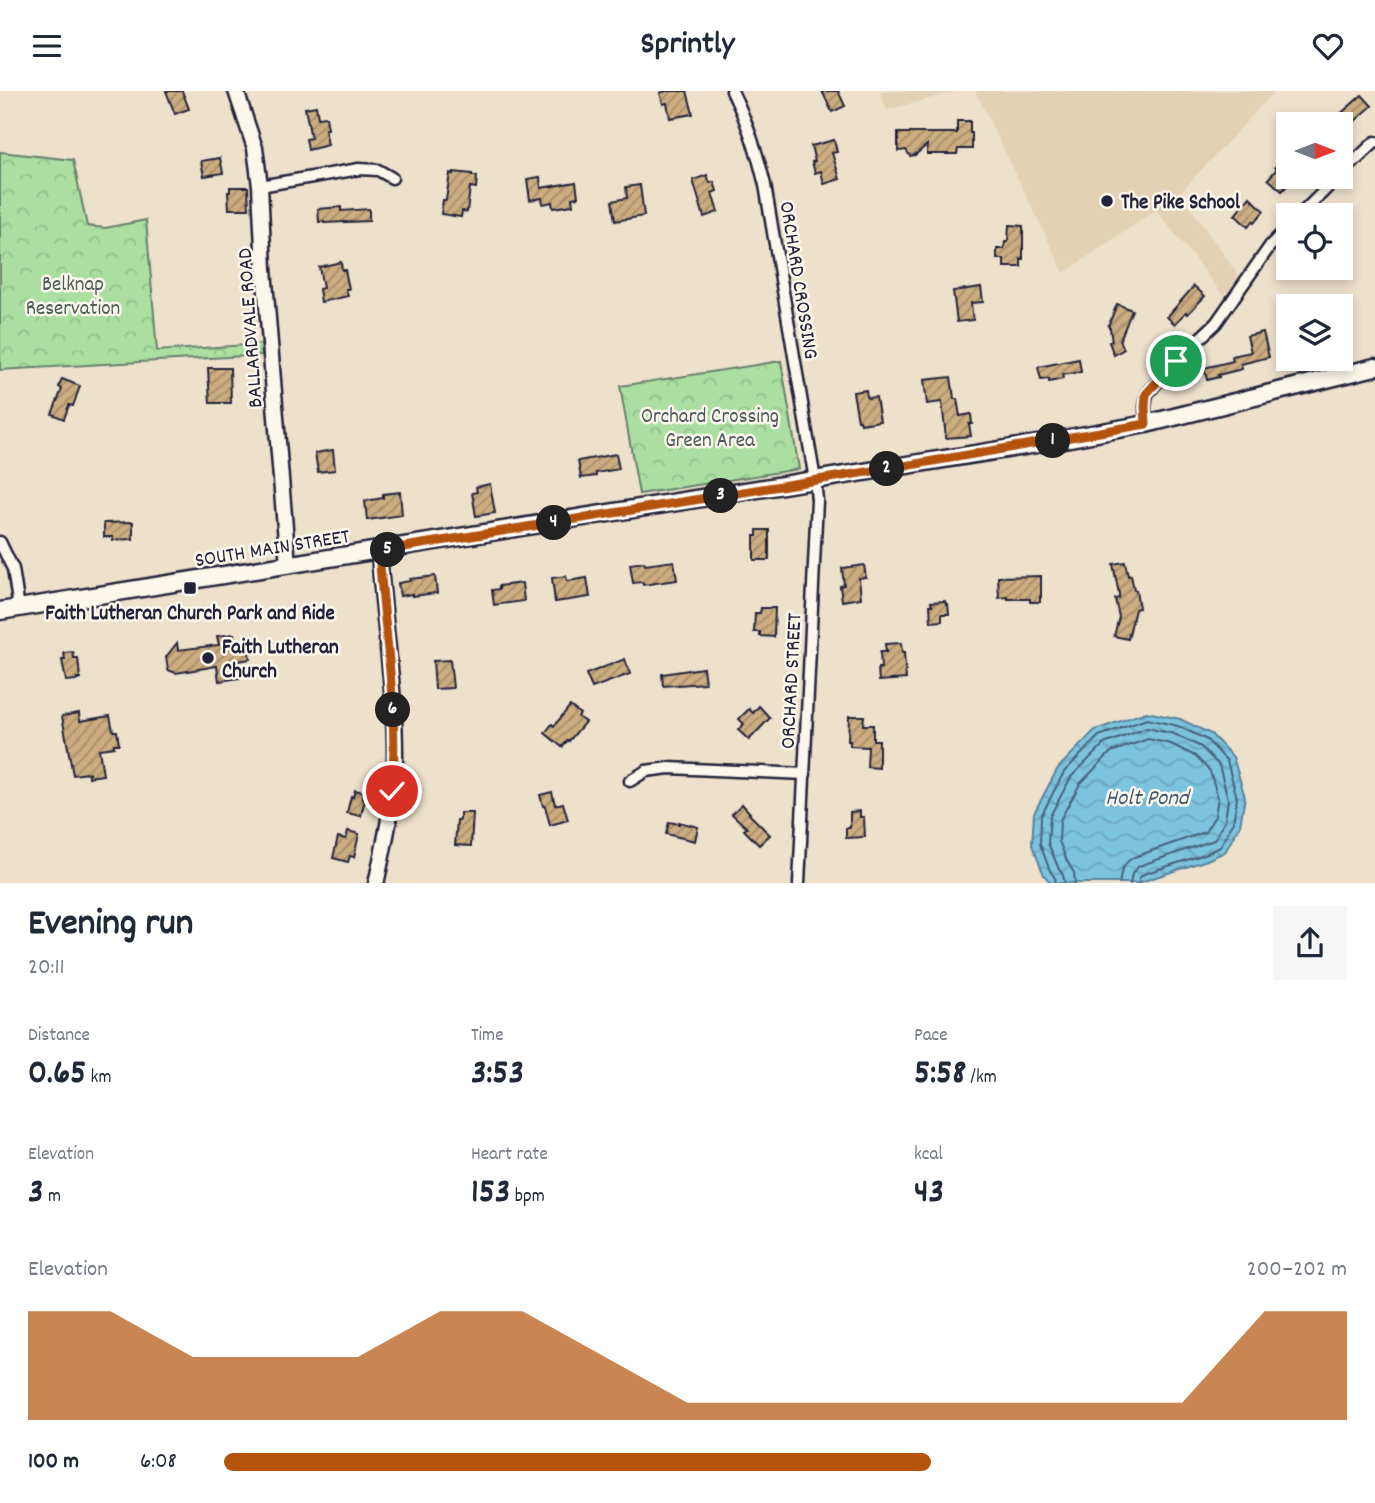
<!DOCTYPE html>
<html lang="en">
<head>
<meta charset="utf-8">
<style>
	body { margin:0; font-family:Dekko,sans-serif; background:#f6f6f7; color:#1f2937; height:100vh; display:flex; flex-direction:column; font-size:26px; white-space:nowrap }
	* { box-sizing:border-box; margin:0 }
	p { font-size:23px; color:#747a83 }
	.icon { flex:none; width:38px; height:38px; fill:none; stroke:currentColor; stroke-width:2; stroke-linecap:round; stroke-linejoin:round }
	.map { position:relative; height:792px; overflow:hidden }
	.sheet { display:flex; flex-direction:column; background:#fff; flex:1 }
	.sheet>* { flex:none }
	.needle { width:46px; rotate:90deg }
	.controls { position:absolute; left:1276px; top:21px; display:grid; gap:14px }
	.controls a { display:grid; place-items:center; width:77px; height:77px; border-radius:0px; background:#fff; box-shadow:0 4px 10px #0003; font-size:35px }
	.pin { position:absolute; display:grid; place-items:center; width:60px; height:60px; color:#fff; margin:-30px; border:4px solid #fff; border-radius:50%; box-shadow:0 2px 7px #0007 }
	.km { position:absolute; width:35px; height:35px; margin:-18px; border-radius:50%; background:#222; color:#fff; font-size:19px; line-height:35px; text-align:center }
	.round { display:grid; place-items:center; flex:none; width:74px; height:74px; border-radius:0px; background:#f6f6f7 }
	.summary { display:flex; align-items:center; justify-content:space-between; height:119px; padding:0 28px }
	h1 { font-size:38px; font-weight:700; line-height:52px }
	.figures { display:grid; grid-template-columns:repeat(3,1fr); gap:10px; height:119px; padding:7px 28px }
	.figures div { display:grid; align-content:center }
	.figures b { font-size:35px; font-weight:700 }
	.figures small { font-size:19px; font-weight:400 }
	.figures p { font-size:19px }
	.chart { height:196px; padding:14px 28px }
	.chart p { display:flex; justify-content:space-between }
	.chart svg { width:100%; height:126px; margin-top:7px; fill:#b45309; opacity:.7 }
	ul { padding:0 28px; list-style:none; font-size:23px }
	li { display:grid; grid-template-columns:112px 84px 1fr; align-items:center; height:52px }
	li i { height:18px; border-radius:9px; background:#b45309 }
	header { display:flex; justify-content:space-between; align-items:center; height:91px; padding:0 28px; background:#fff; font-size:32px; font-weight:700 }
	.map>svg:first-child { display:block }
	.built { fill:#e3d1b5 }
	.park { fill:url(#park-crowns); stroke:#66806e; stroke-width:2 }
	.water { fill:url(#water-waves); stroke:#58839c; stroke-width:2 }
	.lines { fill:none; stroke-linecap:round; stroke-linejoin:round }
	.shore { stroke:#46627c; stroke-width:2 }
	.building { fill:url(#building-hatch); stroke:#22223b; stroke-width:2 }
	.street-casing { stroke:#22223b; stroke-width:15 }
	.secondary-casing { stroke:#22223b; stroke-width:19 }
	.primary-casing { stroke:#22223b; stroke-width:21 }
	.street { stroke:#fbf7ec; stroke-width:10 }
	.secondary { stroke:#fbf7ec; stroke-width:14 }
	.primary { stroke:#fbf7ec; stroke-width:16 }
	.route-casing { stroke:#fff; stroke-width:14 }
	.route { stroke:#b45309; stroke-width:9 }
	.poi-dot { fill:#22223b; stroke:#fbf7ec; stroke-width:2.5 }
	.labels { text-anchor:middle; stroke-width:5; stroke-linejoin:round; paint-order:stroke }
	.poi-label { font-size:21px; font-weight:bold; fill:#22223b; stroke:#fbf7ec; text-anchor:start }
	.street-label { font-size:21px; fill:#22223b; stroke:#fbf7ec }
	.park-label { font-size:21px; fill:#4b5b5a; stroke:#fbf7ec }
	.water-label { font-size:23px; font-style:italic; fill:#425a74; stroke:#fbf7ec }
</style>
</head>
<body>
<header><svg class="icon" aria-label="menu" viewBox="0 0 24 24"><path d="M4 6h16M4 12h16M4 18h16"/></svg>Sprintly<svg class="icon" aria-label="heart" viewBox="0 0 24 24"><path d="M12 20l-8-8c-3-5 5-10 8-4 3-6 11-1 8 4z"/></svg></header>
<div class="map">
<svg width="1375" height="793" viewBox="0 0 1375 793">
	<defs>
		<pattern id="park-crowns" width="20" height="18" patternUnits="userSpaceOnUse" patternTransform="scale(1.75)"><rect width="20" height="18" fill="#abdfa1"/><path d="M2 6a3 3 0 1 1 6 0M12 15a3 3 0 1 1 6 0" fill="none" stroke="#93bf8c"/></pattern>
		<pattern id="water-waves" width="16" height="10" patternUnits="userSpaceOnUse" patternTransform="scale(1.75)"><rect width="16" height="10" fill="#7cc3dd"/><path d="M0 5q4-4 8 0t8 0" fill="none" stroke="#6ba7bf"/></pattern>
		<pattern id="building-hatch" width="6" height="6" patternUnits="userSpaceOnUse" patternTransform="scale(1.75)"><rect width="6" height="6" fill="#ccad80"/><path d="M-1 1l2-2M0 6l6-6M5 7l2-2" fill="none" stroke="#a58c6a"/></pattern>
	</defs>
	<rect width="100%" height="100%" fill="#ede1cc"/>
	<filter id="ink" filterUnits="userSpaceOnUse"><feTurbulence type="fractalNoise" baseFrequency=".0143" numOctaves="2"/><feDisplacementMap in="SourceGraphic" scale="14" xChannelSelector="R" yChannelSelector="G"/><feConvolveMatrix kernelMatrix="1 2 1 2 8 2 1 2 1" color-interpolation-filters="sRGB"/></filter>
	<g filter="url(#ink)">
		<g class="built">
			<polygon points="880,0 958,0 887,19"/>
			<polygon points="975,0 1275,0 1180,102 1239,185 1224,205 1156,119 1064,182"/>
		</g>
		<g class="park">
			<polygon points="0,61 73,69 87,135 105,137 146,129 157,260 261,253 262,264 0,279"/>
			<polygon points="781,270 799,378 639,403 620,295"/>
		</g>
		<polygon class="water" points="1146,621 1180,628 1211,643 1233,666 1245,706 1240,734 1225,761 1207,769 1138,792 1051,792 1044,784 1032,754 1034,722 1058,677 1095,639"/>
		<g class="lines">
			<g class="shore">
				<polyline points="1056,793 1055,787 1050,780 1040,753 1041,725 1064,681 1099,645 1147,628 1178,635 1207,649 1227,670 1237,707 1233,732 1220,756 1205,763 1144,783 1139,787 1139,793"/>
				<polyline points="1065,793 1063,784 1058,776 1048,752 1050,725 1071,686 1104,653 1147,637 1174,643 1201,656 1219,674 1228,708 1225,729 1214,749 1139,775 1132,783 1130,793"/>
				<polyline points="1075,793 1074,782 1067,770 1059,750 1060,729 1080,693 1111,661 1148,648 1171,653 1195,665 1210,680 1218,707 1215,725 1205,741 1134,766 1127,771 1122,778 1119,793"/>
			</g>
		</g>
		<g class="building">
			<polygon points="166,0 182,0 189,18 175,23"/>
			<polygon points="666,0 687,0 693,23 670,27 667,12 663,13 660,2"/>
			<polygon points="822,0 838,0 845,15 832,21"/>
			<polygon points="1362,4 1372,15 1354,31 1352,29 1340,39 1340,33 1329,33"/>
			<polygon points="316,15 318,27 326,26 328,38 325,38 328,54 308,59 306,48 311,47 305,17"/>
			<polygon points="957,30 970,30 970,42 972,42 972,58 958,58 957,63 927,63 927,54 915,64 910,65 906,59 898,60 898,42 957,42"/>
			<polygon points="834,49 837,61 832,62 840,88 824,93 821,80 815,82 812,71 815,70 811,55"/>
			<polygon points="1288,62 1288,86 1295,86 1282,100 1268,88 1277,78 1275,76"/>
			<polygon points="220,67 223,82 204,85 201,70"/>
			<polygon points="453,81 472,83 472,85 477,85 476,97 470,96 467,121 462,120 461,126 441,123 443,109 446,109 450,82 453,83"/>
			<polygon points="707,84 710,92 714,91 717,100 712,102 718,121 704,126 693,89"/>
			<polygon points="540,86 541,97 576,91 578,106 572,107 573,114 553,117 552,111 543,113 542,107 530,109 527,88"/>
			<polygon points="640,94 644,125 615,130 612,110 627,107 626,96"/>
			<polygon points="230,96 248,96 249,118 229,118 228,101 230,101"/>
			<polygon points="1250,106 1264,120 1254,132 1253,130 1248,136 1235,124"/>
			<polygon points="341,116 341,120 369,118 369,130 324,132 324,130 319,131 318,118"/>
			<polygon points="1009,134 1023,135 1023,168 1021,168 1021,176 1004,176 1004,168 997,168 997,158 1004,158 1005,151 1008,151"/>
			<polygon points="341,171 342,179 345,179 349,198 346,198 348,205 321,211 319,198 323,197 319,176"/>
			<polygon points="1194,195 1205,205 1188,223 1186,221 1175,233 1167,226"/>
			<polygon points="981,196 983,211 971,212 973,229 957,231 953,200"/>
			<polygon points="1117,213 1132,219 1120,249 1124,258 1114,264 1109,251 1112,250 1110,237 1108,235"/>
			<polygon points="1263,241 1269,266 1241,273 1242,278 1218,284 1219,286 1207,289 1204,277 1233,270 1232,265 1251,261 1247,245"/>
			<polygon points="1079,268 1081,281 1062,284 1063,288 1049,291 1049,288 1041,289 1038,276"/>
			<polygon points="208,277 230,277 231,312 210,312"/>
			<polygon points="951,286 954,308 957,308 960,325 971,323 972,333 969,333 971,345 946,347 942,311 927,313 924,289"/>
			<polygon points="62,288 80,295 73,315 69,314 64,328 52,323 62,298 59,296"/>
			<polygon points="866,299 867,307 876,306 880,330 861,333 860,329 858,329 853,301"/>
			<polygon points="333,359 335,379 318,381 315,362"/>
			<polygon points="616,363 619,378 596,382 596,385 581,387 578,370"/>
			<polygon points="490,393 495,422 476,425 472,402 477,401 476,396"/>
			<polygon points="400,401 402,424 367,429 365,410 383,407 383,403"/>
			<polygon points="133,431 133,448 113,449 113,446 104,446 104,432"/>
			<polygon points="757,439 769,439 769,469 754,469 754,445 757,445"/>
			<polygon points="674,470 677,489 643,494 642,491 633,492 630,473 644,471 645,474"/>
			<polygon points="1125,471 1128,485 1131,484 1134,499 1136,499 1139,517 1135,518 1128,548 1114,545 1119,526 1115,508 1119,507 1119,503 1113,473"/>
			<polygon points="864,474 866,486 859,487 861,507 842,510 840,495 844,494 842,477"/>
			<polygon points="435,485 437,502 412,505 412,503 400,505 398,492 410,490 410,488"/>
			<polygon points="566,485 567,490 587,487 590,506 555,511 552,487"/>
			<polygon points="1041,485 1041,506 1040,506 1040,511 1030,511 1030,508 1008,508 1008,506 999,507 998,486"/>
			<polygon points="522,492 524,510 494,514 492,499 499,498 499,495"/>
			<polygon points="945,510 946,513 948,513 949,523 942,523 942,530 931,531 930,514 932,514 931,511"/>
			<polygon points="761,517 775,517 774,546 760,545 760,541 754,541 755,522 760,522"/>
			<polygon points="234,543 235,551 247,550 250,568 238,570 240,587 219,590 217,575 176,582 168,579 166,566 177,552 178,559 219,554 217,545"/>
			<polygon points="901,552 902,562 904,562 906,588 879,590 878,577 881,577 880,561 886,561 885,553"/>
			<polygon points="73,561 74,567 78,567 80,587 77,587 78,589 66,590 62,569 65,569 64,562"/>
			<polygon points="625,568 630,583 592,597 586,583"/>
			<polygon points="450,569 453,597 435,598 433,570"/>
			<polygon points="703,577 705,592 663,595 662,583"/>
			<polygon points="570,615 580,623 578,626 585,631 569,650 568,649 562,656 545,642 552,633 554,635"/>
			<polygon points="759,615 770,627 749,649 738,639 744,633 739,628 749,618 753,622"/>
			<polygon points="79,622 80,630 110,625 113,640 117,640 119,653 114,653 114,656 99,658 103,684 89,686 89,682 73,684 62,625"/>
			<polygon points="849,625 864,625 863,634 873,634 873,649 879,649 879,677 867,676 868,656 850,655 850,650 848,650"/>
			<polygon points="355,699 363,701 362,708 365,708 361,725 347,722 351,705 353,706"/>
			<polygon points="552,701 555,714 563,712 568,729 550,734 545,715 543,715 540,704"/>
			<polygon points="742,713 750,722 749,723 770,744 759,754 744,739 747,737 732,723"/>
			<polygon points="860,720 860,726 864,726 865,746 846,747 846,737 850,737 850,721"/>
			<polygon points="460,722 473,722 471,755 455,754 457,729 460,729"/>
			<polygon points="669,731 679,733 679,731 698,736 695,750 666,743"/>
			<polygon points="348,740 359,743 354,766 350,765 348,771 333,767 338,746 346,748"/>
		</g>
		<g class="lines">
			<g class="street-casing">
				<g id="street">
					<path d="M 732,0 C 747,30 757,60 765,94 L 815,389 L 817,409 L 799,793"/>
					<polyline points="1340,84 1375,51"/>
					<polyline points="260,95 359,78 378,79 392,87"/>
					<polyline points="1300,124 1338,86"/>
					<polyline points="1146,333 1145,316 1147,303 1176,270 1216,232 1270,155 1288,136"/>
					<polyline points="0,451 13,478 19,517"/>
					<polyline points="630,690 646,680 669,677 805,683"/>
				</g>
			</g>
			<g class="secondary-casing">
				<g id="secondary">
					<polyline points="236,0 255,57 260,95 264,178 288,474"/>
					<path d="M 376,793 C 385,751 395,707 395,664 C 395,596 383,528 379,460"/>
				</g>
			</g>
			<g class="primary-casing">
				<polyline id="primary" points="0,520 1037,353 1146,333 1375,276"/>
			</g>
			<use href="#street" class="street"/>
			<use href="#secondary" class="secondary"/>
			<use href="#primary" class="primary"/>
		</g>
	</g>
	<g class="lines" filter="url(#ink)">
		<g class="route-casing">
			<path id="route" d="M 392,700 C 399,620 384,540 379,460 L 910,374 L 1146,333 L 1145,316 L 1146,303 L 1176,270"/>
		</g>
		<use href="#route" class="route"/>
	</g>
	<g class="poi-dot">
		<circle cx="1107" cy="110" r="7"/>
		<rect x="183" y="490" width="14" height="14" rx="3.5"/>
		<circle cx="208" cy="567" r="7"/>
	</g>
	<g class="labels">
		<g class="poi-label">
			<text x="1121" y="117">The Pike School</text>
			<text x="190" y="528" text-anchor="middle">Faith Lutheran Church Park and Ride</text>
			<text x="222" y="562">Faith Lutheran<tspan x="222" dy="24">Church</tspan></text>
		</g>
		<g class="street-label">
			<text transform="translate(800 189) rotate(81)" y="7">ORCHARD CROSSING</text>
			<text transform="translate(249 237) rotate(-94)" y="7">BALLARDVALE ROAD</text>
			<text transform="translate(272 456) rotate(-9)" y="7">SOUTH MAIN STREET</text>
			<text transform="translate(790 590) rotate(-87)" y="7">ORCHARD STREET</text>
		</g>
		<g class="park-label">
			<text x="73" y="199">Belknap<tspan x="73" dy="24">Reservation</tspan></text>
			<text x="710" y="331">Orchard Crossing<tspan x="710" dy="24">Green Area</tspan></text>
		</g>
		<g class="water-label">
			<text x="1147" y="713">Holt Pond</text>
		</g>
	</g>
</svg>
<div class="controls">
<a><svg class="needle" viewBox="-14 -14 28 28"><path d="M0-13l5 13h-10z" fill="#e53935"/><path d="M0 13l5-13h-10z" fill="#747a83"/></svg></a>
<a><svg class="icon" aria-label="locate" viewBox="0 0 24 24"><circle cx="12" cy="12" r="6"/><path d="M12 2v4M12 18v4M2 12h4M18 12h4"/></svg></a>
<a><svg class="icon" aria-label="layers" viewBox="0 0 24 24"><path d="M12 4l9 5-9 5-9-5zM3 14l9 5 9-5"/></svg></a>
</div>
<div class="pin" style="left:1176px;top:270px;background:#1e9e55"><svg class="icon" aria-label="arrive" viewBox="0 0 24 24"><path d="M6 21V4h12l-3 4 3 4H6"/></svg></div>
<div class="pin" style="left:392px;top:700px;background:#d93025"><svg class="icon" aria-label="check" viewBox="0 0 24 24"><path d="M5 12l5 5 9-10"/></svg></div>
<b class="km" style="left:1053px;top:350px">1</b>
<b class="km" style="left:887px;top:378px">2</b>
<b class="km" style="left:721px;top:405px">3</b>
<b class="km" style="left:554px;top:432px">4</b>
<b class="km" style="left:388px;top:459px">5</b>
<b class="km" style="left:393px;top:619px">6</b>
</div>
<section class="sheet">
<div class="summary"><div><h1>Evening run</h1><p>20:11</p></div><a class="round"><svg class="icon" aria-label="share" viewBox="0 0 24 24"><path d="M12 15V3M7 8l5-5 5 5M5 13v7h14v-7"/></svg></a></div>
<div class="figures">
<div><p>Distance</p><b>0.65<small> km</small></b></div>
<div><p>Time</p><b>3:53</b></div>
<div><p>Pace</p><b>5:58<small> /km</small></b></div>
</div>
<div class="figures">
<div><p>Elevation</p><b>3<small> m</small></b></div>
<div><p>Heart rate</p><b>153<small> bpm</small></b></div>
<div><p>kcal</p><b>43</b></div>
</div>
<div class="chart"><p><span>Elevation</span>200–202 m</p>
<svg viewBox="0 0 160 44" preserveAspectRatio="none"><path d="M0 44V6L10 6L20 22L30 22L40 22L50 6L60 6L70 22L80 38L90 38L100 38L110 38L120 38L130 38L140 38L150 6L160 6V44z"/></svg>
</div>
<ul>
<li><b>100 m</b>6:08<i style="width:63%"></i></li>
</ul>
</section>
</body>
</html>
